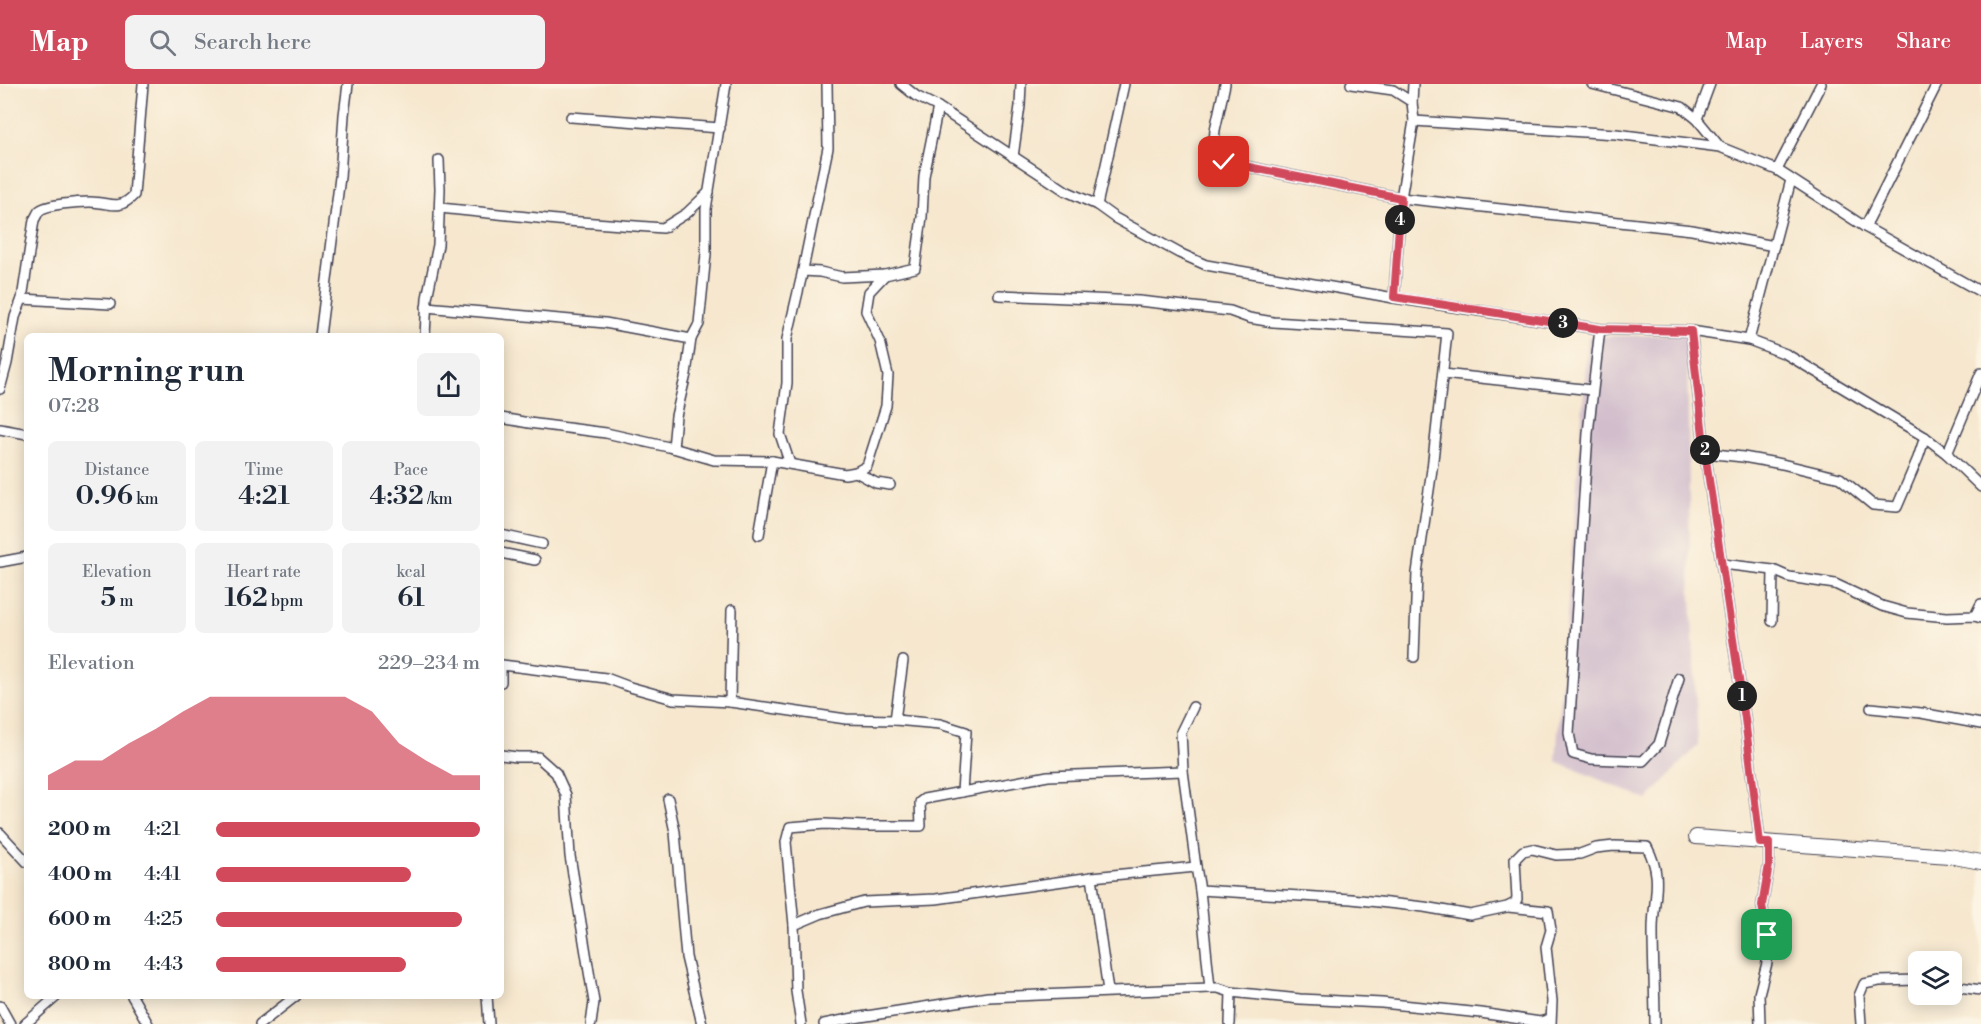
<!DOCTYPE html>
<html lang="en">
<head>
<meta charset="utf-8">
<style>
	body { margin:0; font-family:"Libre Bodoni",serif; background:#f2f2f3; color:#1f2937; height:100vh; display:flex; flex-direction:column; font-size:22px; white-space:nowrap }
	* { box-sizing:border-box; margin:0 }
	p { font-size:20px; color:#747a83 }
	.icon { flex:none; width:33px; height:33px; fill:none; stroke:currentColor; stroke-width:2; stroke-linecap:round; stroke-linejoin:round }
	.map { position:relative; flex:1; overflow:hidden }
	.details { position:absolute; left:24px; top:249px; width:480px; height:666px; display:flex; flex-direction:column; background:#fff; border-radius:9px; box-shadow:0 3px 15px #0003 }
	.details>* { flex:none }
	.controls { position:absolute; left:1908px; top:867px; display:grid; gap:12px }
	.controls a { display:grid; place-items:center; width:54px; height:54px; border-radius:9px; background:#fff; box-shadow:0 3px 15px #0003; font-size:30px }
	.pin { position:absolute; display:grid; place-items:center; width:51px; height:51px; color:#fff; margin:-26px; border-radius:12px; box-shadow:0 3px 9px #0006 }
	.km { position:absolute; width:30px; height:30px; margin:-15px; border-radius:50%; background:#222; color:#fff; font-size:16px; line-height:30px; text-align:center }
	.round { display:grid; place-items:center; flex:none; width:63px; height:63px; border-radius:9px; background:#f2f2f3 }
	.head { display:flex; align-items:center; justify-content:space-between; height:102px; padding:0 24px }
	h1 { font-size:33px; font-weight:600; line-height:45px }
	.metrics { display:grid; grid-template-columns:repeat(3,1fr); gap:9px; height:102px; padding:6px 24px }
	.metrics div { display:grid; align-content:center; border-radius:9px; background:#f2f2f3; text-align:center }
	.metrics b { font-size:26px; font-weight:600 }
	.metrics small { font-size:16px; font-weight:400 }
	.metrics p { font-size:16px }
	.chart { height:168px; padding:12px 24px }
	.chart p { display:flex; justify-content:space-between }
	.chart svg { width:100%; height:108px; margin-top:6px; fill:#d1495b; opacity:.7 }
	ul { padding:0 24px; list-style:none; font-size:20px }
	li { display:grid; grid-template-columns:96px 72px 1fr; align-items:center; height:45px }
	li i { height:15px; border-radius:8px; background:#d1495b }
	header { display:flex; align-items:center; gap:36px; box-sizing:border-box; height:84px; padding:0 30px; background:#d1495b; color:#fff }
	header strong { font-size:28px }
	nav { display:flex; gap:33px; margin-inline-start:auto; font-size:21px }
	.search { width:420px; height:54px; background:#f2f2f3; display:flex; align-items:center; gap:15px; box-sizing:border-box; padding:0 21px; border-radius:9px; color:#747a83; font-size:22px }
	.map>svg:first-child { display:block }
	.industrial { fill:#d1bdcc }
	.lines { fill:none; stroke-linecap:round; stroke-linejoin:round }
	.street-casing { stroke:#424051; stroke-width:12 }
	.secondary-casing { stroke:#424051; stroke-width:16 }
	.street { stroke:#fff; stroke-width:9 }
	.secondary { stroke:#fff; stroke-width:14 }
	.route-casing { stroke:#fff; stroke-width:12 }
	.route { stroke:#d1495b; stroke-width:8 }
</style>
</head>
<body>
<header>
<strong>Map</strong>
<div class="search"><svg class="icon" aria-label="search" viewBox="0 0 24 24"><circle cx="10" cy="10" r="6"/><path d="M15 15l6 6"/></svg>Search here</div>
<nav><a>Map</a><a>Layers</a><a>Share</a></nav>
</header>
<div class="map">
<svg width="1981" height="940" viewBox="0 0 1981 940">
	<rect width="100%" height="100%" fill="#fcf5e5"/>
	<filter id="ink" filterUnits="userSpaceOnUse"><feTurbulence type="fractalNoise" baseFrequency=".0167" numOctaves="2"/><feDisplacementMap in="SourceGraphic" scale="12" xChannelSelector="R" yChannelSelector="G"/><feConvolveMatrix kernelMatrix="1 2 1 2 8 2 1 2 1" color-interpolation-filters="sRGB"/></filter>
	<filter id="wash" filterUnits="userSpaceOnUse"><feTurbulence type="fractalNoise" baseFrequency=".008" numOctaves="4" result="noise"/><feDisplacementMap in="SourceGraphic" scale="24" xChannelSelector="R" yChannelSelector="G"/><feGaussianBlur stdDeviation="1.35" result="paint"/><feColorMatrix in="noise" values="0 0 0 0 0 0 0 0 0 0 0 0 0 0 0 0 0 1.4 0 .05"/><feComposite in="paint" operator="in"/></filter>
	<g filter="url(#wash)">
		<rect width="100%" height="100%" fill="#f6e7ce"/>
		<polygon class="industrial" points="1687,250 1690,490 1698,661 1647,716 1556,677 1588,253"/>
	</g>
	<g filter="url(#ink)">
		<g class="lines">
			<g class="street-casing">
				<g id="street">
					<polyline points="901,0 916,12 938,23 1066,107 1097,121 1115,134 1179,169 1206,181 1394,214 1600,245 1691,247 1749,256 1786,270 1925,353 1947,370 1981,403"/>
					<polyline points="1225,0 1215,46 1213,70 1224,78 1401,114 1692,146 1774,162"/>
					<polyline points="1351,0 1393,6 1412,18 1414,37 1401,114 1394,214"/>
					<polyline points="1592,0 1682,23 1697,35 1720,63 1777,86 1865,143 1981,208"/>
					<polyline points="1412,18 1413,0"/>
					<polyline points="571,33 720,44"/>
					<polyline points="1697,35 1710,0"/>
					<polyline points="1414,37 1616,50 1720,63"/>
					<polyline points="1013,73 1020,22 1021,0"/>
					<polyline points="1777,86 1821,0"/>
					<polyline points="1097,121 1124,0"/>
					<polyline points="440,124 567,137 663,144 687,129 709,108"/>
					<polyline points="1865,143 1937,0"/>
					<polyline points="803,187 820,188 842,193 885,191"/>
					<polyline points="999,211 1139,217 1230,227 1249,234 1273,238 1447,249 1432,385 1417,489 1414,573"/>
					<polyline points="22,215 110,220"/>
					<polyline points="426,223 605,239 691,255"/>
					<polyline points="1600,245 1588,349 1569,649 1573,670 1591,675 1643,677 1659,660 1679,594"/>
					<polyline points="1691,247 1705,369 1745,635 1760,759"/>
					<polyline points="320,252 340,93 344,31 348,0"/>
					<polyline points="425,252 427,214 438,161 440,105 439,76"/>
					<polyline points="1749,256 1791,96"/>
					<polyline points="1443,290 1592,306"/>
					<path d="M 0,305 L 7,279 L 15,233 L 22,215 L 34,136 C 36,133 37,130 39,127 C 46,120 80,118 90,118 C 110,118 118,128 134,111 L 143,0"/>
					<polyline points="501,334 529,339 606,349 673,364 714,376 772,377 845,390 856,388 867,382 886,322 888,291 880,257 866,227 869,208 885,191 915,184 922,133 924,92 938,23"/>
					<polyline points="0,345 27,350"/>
					<polyline points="673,364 676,332 686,290 691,255 699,240 706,170 706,125 726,0"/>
					<polyline points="1705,369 1743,373 1782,380 1840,394 1873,421 1897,423 1918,374 1925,353"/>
					<polyline points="1947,370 1981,289"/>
					<polyline points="790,380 780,350 787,299 787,255 801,195 828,64 827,0"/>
					<polyline points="856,388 876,399 890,401"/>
					<polyline points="501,451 542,460"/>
					<polyline points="759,451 772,377"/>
					<polyline points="501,469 535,476"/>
					<polyline points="0,478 27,473"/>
					<polyline points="1722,480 1773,486 1789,493 1835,500 1882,522 1907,529 1947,533 1975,532 1981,534"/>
					<polyline points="732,526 730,618 846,635 895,636 940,640 966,648 962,708"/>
					<polyline points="1975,532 1981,520"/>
					<polyline points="1772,537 1773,486"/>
					<polyline points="501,581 501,598"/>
					<polyline points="502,581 606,594 630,603 673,615 730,618"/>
					<polyline points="1193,623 1181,648 1183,687 1196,783 1200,806 1210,904 1218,904 1231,908 1300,915 1382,919 1481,929 1540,938 1550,935"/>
					<polyline points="1871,624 1921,629 1981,640"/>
					<polyline points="895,636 903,577"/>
					<polyline points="501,671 517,673 538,673 556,689 566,711 570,772 594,918 591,940"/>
					<polyline points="668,715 675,748 686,873 702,940"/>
					<polyline points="0,749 27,778"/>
					<polyline points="1092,793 1108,907"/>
					<path d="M 1200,806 L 1351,815 L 1424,823 L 1470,831 L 1507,823 L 1515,819 L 1517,815 L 1515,775 L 1523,767 L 1532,765 L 1556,771 L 1580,770 L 1596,764 L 1614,762 L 1647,763 C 1664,795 1653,813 1653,846 C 1653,877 1655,909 1655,940"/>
					<polyline points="1508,823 1548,827 1551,846 1546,863 1552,917 1551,940"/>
					<polyline points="794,841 786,758 790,743 825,740 863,742 921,742 920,718 924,715 1048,692 1183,687"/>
					<polyline points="1952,902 1981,906"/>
					<polyline points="132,912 148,940"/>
					<polyline points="487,912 489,940"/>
					<polyline points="0,922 10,940"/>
					<polyline points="25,940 57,912"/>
					<polyline points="260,940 296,912"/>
					<polyline points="801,940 796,907 794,841 820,830 864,818 936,815 1092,793 1196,783"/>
					<polyline points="824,940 854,934 988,913 1210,904"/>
					<polyline points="1230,940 1231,908"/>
					<polyline points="1760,940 1759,910 1767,879 1767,851 1762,821 1769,781 1769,759"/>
					<polyline points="1861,940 1859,912 1864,900 1879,897 1918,896"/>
				</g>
			</g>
			<g class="secondary-casing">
				<polyline id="secondary" points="1696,753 1949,772 1981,778"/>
			</g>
			<use href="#street" class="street"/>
			<use href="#secondary" class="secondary"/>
		</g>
	</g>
	<g class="lines" filter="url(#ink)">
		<g class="route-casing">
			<polyline id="route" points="1224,78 1401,114 1394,213 1600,245 1691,247 1705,369 1745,635 1760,759 1769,759 1769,781 1762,821 1767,851"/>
		</g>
		<use href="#route" class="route"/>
	</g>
</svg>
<div class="controls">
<a><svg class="icon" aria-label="layers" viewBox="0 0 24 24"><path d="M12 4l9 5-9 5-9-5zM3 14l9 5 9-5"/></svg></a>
</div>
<div class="pin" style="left:1767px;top:851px;background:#1e9e55"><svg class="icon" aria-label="arrive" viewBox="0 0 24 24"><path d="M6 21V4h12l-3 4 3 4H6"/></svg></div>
<div class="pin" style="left:1224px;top:78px;background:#d93025"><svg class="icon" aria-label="check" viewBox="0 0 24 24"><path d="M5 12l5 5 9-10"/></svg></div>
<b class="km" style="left:1742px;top:612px">1</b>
<b class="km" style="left:1705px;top:366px">2</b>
<b class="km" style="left:1563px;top:239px">3</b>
<b class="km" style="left:1400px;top:136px">4</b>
<section class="details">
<div class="head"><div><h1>Morning run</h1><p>07:28</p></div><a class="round"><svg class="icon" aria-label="share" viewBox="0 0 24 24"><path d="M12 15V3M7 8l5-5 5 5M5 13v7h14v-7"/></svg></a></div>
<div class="metrics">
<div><p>Distance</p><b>0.96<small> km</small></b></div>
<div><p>Time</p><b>4:21</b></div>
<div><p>Pace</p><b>4:32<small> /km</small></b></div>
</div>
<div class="metrics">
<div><p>Elevation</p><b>5<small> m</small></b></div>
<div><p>Heart rate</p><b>162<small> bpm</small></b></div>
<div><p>kcal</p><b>61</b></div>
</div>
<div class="chart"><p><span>Elevation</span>229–234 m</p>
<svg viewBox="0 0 160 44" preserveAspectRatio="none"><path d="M0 44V38L10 32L20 32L30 25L40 19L50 12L60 6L70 6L80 6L90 6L100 6L110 6L120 12L130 25L140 32L150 38L160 38V44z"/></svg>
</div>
<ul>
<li><b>200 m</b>4:21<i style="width:100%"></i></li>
<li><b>400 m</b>4:41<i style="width:74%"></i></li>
<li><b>600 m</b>4:25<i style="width:93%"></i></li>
<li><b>800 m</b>4:43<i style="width:72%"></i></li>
</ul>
</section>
</div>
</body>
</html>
